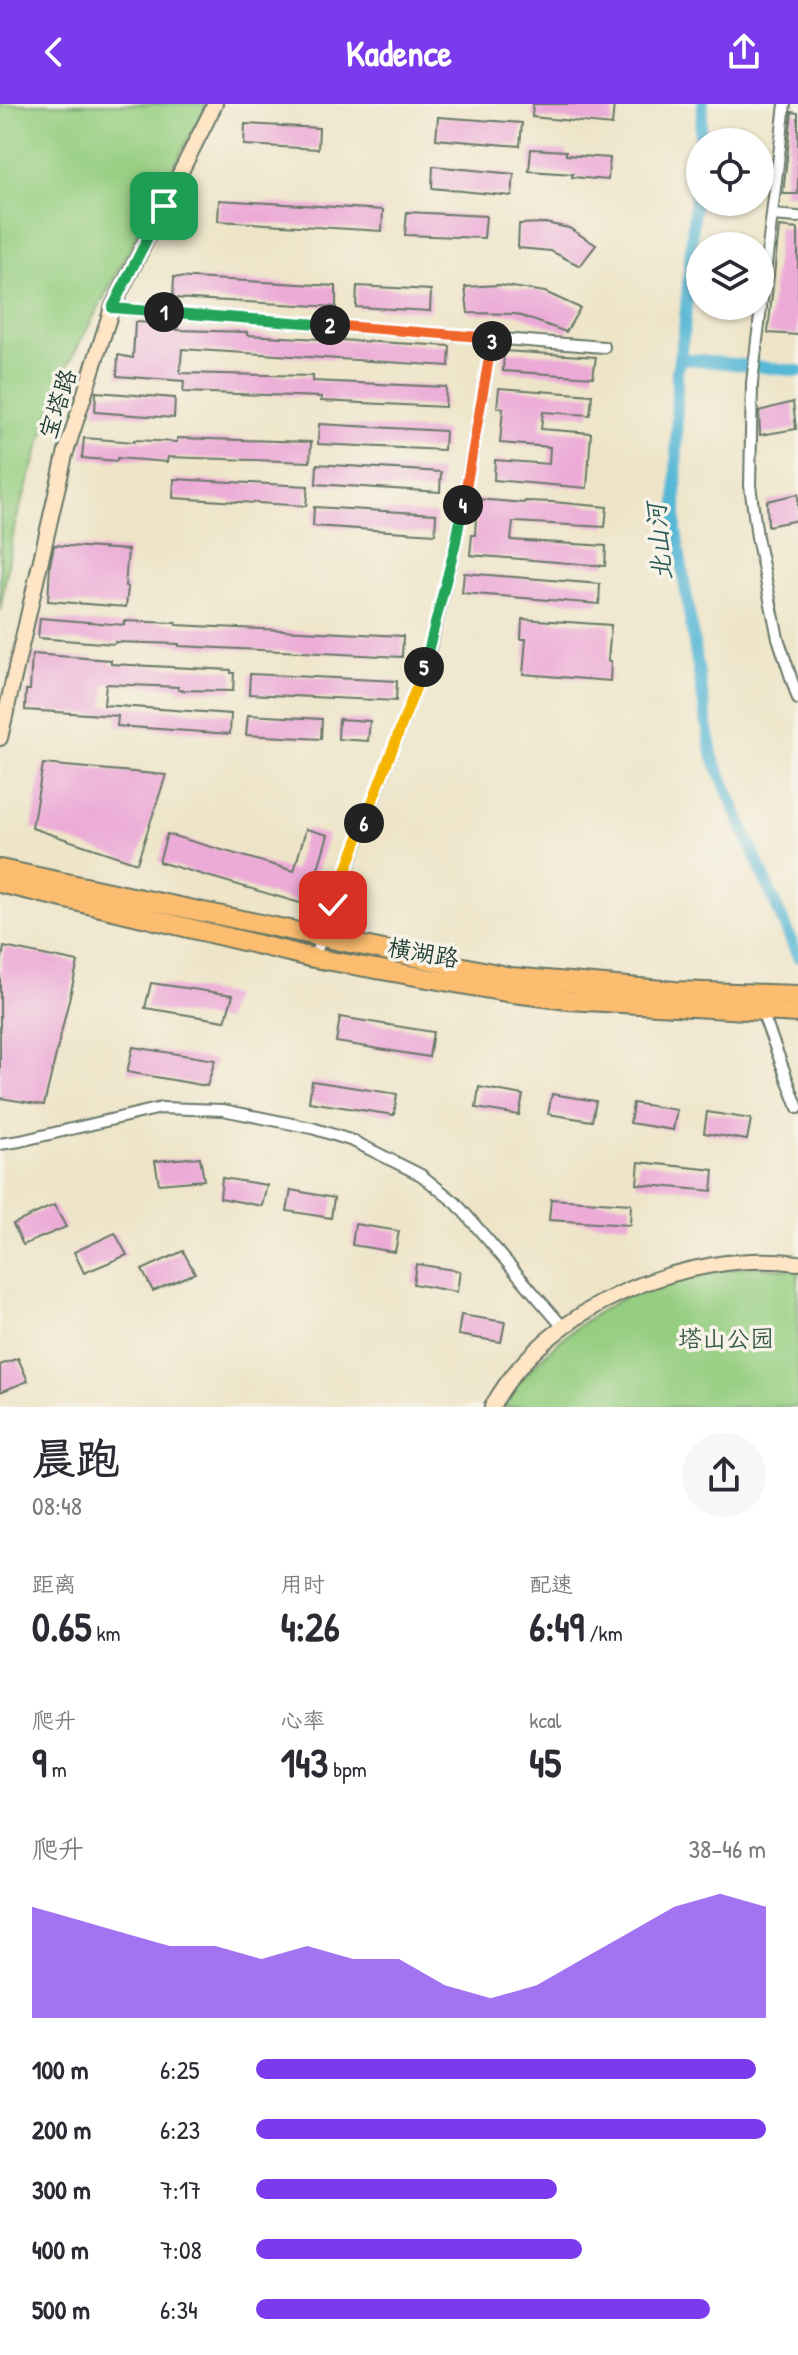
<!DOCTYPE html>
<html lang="zh">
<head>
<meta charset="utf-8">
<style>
	body { margin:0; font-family:"Patrick Hand","LXGW WenKai TC",sans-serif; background:#f7f7f7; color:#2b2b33; height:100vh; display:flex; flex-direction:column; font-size:30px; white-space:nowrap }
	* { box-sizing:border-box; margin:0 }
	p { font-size:26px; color:#7c7c81 }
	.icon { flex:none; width:44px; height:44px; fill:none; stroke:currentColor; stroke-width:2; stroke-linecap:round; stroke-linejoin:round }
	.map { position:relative; height:1303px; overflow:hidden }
	.side { display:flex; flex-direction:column; background:#fff; flex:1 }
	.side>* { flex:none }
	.buttons { position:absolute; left:686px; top:24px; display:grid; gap:16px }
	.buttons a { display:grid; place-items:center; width:88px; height:88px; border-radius:50%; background:#fff; box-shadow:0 2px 6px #0004; font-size:40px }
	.pin { position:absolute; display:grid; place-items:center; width:68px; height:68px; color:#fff; margin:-34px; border-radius:16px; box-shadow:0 4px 12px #0006 }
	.km { position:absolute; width:40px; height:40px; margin:-20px; border-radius:50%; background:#222; color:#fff; font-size:22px; line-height:40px; text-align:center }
	.round { display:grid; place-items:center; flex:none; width:84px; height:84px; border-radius:42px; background:#f7f7f7 }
	.overview { display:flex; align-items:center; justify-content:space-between; height:136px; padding:0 32px }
	h1 { font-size:44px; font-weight:700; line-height:60px }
	.stats { display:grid; grid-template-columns:repeat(3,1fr); gap:12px; height:136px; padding:8px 32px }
	.stats div { display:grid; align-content:center }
	.stats b { font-size:40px; font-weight:700 }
	.stats small { font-size:22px; font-weight:400 }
	.stats p { font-size:22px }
	.chart { height:224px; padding:16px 32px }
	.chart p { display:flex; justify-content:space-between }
	.chart svg { width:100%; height:144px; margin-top:8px; fill:#7c3aed; opacity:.7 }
	ul { padding:0 32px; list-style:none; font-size:26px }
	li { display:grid; grid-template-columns:128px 96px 1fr; align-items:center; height:60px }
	li i { height:20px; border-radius:10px; background:#7c3aed }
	header { display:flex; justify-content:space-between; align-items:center; height:104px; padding:0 32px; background:#7c3aed; color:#fff; font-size:36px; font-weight:700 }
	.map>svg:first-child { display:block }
	.green { fill:#95ce81; stroke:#5a865a; stroke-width:2 }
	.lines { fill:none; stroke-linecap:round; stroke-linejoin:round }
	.canal { stroke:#57b7d6; stroke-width:12 }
	.building { fill:#ecabd7 }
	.street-casing { stroke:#677868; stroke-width:14 }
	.secondary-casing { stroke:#677868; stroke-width:18 }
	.highway-casing { stroke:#677868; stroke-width:22 }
	.street { stroke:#fff; stroke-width:10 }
	.secondary { stroke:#fee5c5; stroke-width:14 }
	.highway { stroke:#fcbd6f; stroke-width:18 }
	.split-1-casing { stroke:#fff; stroke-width:16 }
	.split-2-casing { stroke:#fff; stroke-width:16 }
	.split-3-casing { stroke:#fff; stroke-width:16 }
	.split-4-casing { stroke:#fff; stroke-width:16 }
	.split-5-casing { stroke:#fff; stroke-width:16 }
	.split-6-casing { stroke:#fff; stroke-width:16 }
	.split-7-casing { stroke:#fff; stroke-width:16 }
	.split-1 { stroke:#22a559; stroke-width:10 }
	.split-2 { stroke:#22a559; stroke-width:10 }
	.split-3 { stroke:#f0652b; stroke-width:10 }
	.split-4 { stroke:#f0652b; stroke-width:10 }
	.split-5 { stroke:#22a559; stroke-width:10 }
	.split-6 { stroke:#f5b400; stroke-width:10 }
	.split-7 { stroke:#f5b400; stroke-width:10 }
	.labels { text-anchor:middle; stroke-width:7; stroke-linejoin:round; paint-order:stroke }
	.street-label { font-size:24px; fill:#1f3d34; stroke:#f7f3e8 }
	.park-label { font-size:24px; fill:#375a43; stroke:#f7f3e8 }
	.water-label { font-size:26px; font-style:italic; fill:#2d5c5c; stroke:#f7f3e8 }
</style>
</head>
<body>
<header><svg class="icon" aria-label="back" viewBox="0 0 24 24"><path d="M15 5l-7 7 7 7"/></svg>Kadence<svg class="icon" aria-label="share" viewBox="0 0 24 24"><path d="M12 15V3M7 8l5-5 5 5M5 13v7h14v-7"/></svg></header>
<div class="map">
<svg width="798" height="1303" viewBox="0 0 798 1303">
	<rect width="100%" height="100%" fill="#f7f3e8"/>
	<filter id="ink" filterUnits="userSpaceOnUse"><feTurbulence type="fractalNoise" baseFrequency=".0125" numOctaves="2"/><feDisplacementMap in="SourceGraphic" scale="16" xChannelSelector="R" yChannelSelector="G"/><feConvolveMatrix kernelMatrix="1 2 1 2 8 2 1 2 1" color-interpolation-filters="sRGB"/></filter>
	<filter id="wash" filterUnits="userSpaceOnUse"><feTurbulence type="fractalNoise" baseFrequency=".006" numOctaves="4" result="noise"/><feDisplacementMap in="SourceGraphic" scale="32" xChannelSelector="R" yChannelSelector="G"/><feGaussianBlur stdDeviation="1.8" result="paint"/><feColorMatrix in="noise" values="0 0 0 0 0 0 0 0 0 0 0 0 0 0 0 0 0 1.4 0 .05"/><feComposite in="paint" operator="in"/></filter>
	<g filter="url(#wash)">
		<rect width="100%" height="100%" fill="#eee5c9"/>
		<g class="green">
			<polygon points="0,0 207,0 61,274 15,420 0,507"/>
			<path d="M 751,1162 L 798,1166 L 798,1303 L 500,1303 C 538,1249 591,1204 654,1181 C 685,1170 719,1167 751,1162 Z"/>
		</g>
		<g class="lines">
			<g class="canal">
				<polyline points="703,0 684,228 677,268 676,427 712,651 798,853"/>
				<polyline points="679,254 798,267"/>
			</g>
		</g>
		<g id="blocks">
			<g class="building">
				<polygon points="533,0 614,0 612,21 532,13"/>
				<polygon points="792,8 798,9 798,90 783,90"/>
				<polygon points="438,13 522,19 520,42 436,35"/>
				<polygon points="245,20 319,24 318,45 244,41"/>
				<polygon points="531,45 566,47 566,51 610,54 608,76 572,73 573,70 529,67"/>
				<polygon points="433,62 514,70 512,92 432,84"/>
				<polygon points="219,96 383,106 382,127 218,117"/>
				<polygon points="407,108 486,112 484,134 405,131"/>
				<polygon points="545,119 569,124 596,141 580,162 551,147 518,144 519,120"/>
				<polygon points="779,123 798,125 798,231 768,229"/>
				<polygon points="174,173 336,182 336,203 173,194"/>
				<polygon points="499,181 545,188 580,204 566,228 516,210 468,209 465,183"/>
				<polygon points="357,182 431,186 430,207 356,203"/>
				<polygon points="135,218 178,220 177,226 247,228 247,231 450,242 449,262 182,245 180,269 313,272 313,277 446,283 445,303 321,297 322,293 183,288 184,277 117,272 118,251 133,254"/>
				<polygon points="504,247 596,253 593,273 503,267"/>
				<polygon points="499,284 592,291 590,311 543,308 541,325 591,329 587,384 494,376 495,356 549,360 550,343 500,339 503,304 497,304"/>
				<polygon points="96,288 175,294 174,314 95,308"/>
				<polygon points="793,298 796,325 760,331 759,307"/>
				<polygon points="319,320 445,327 444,346 318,340"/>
				<polygon points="84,334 134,338 134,336 177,338 177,334 311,338 310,358 168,353 167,358 117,354 117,357 82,354"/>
				<polygon points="317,360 441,368 440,388 316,380"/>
				<polygon points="174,375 308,382 306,402 173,394"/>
				<polygon points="798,390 798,416 768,422 767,397"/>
				<polygon points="477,395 524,399 525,397 553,398 607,403 605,423 515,418 513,418 511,436 606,442 605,462 470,451 472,431 475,431"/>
				<polygon points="314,403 436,410 435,430 313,422"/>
				<polygon points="54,441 128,446 125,482 128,483 126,503 48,497 50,461"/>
				<polygon points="464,469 600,480 599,500 462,489"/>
				<polygon points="40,514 124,521 124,517 176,519 176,521 403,532 402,553 179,542 179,540 115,538 114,540 38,534"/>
				<polygon points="522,515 611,521 608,557 611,557 610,577 523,570 526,535 521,535"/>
				<polygon points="32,550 111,556 111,560 231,566 231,569 234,569 233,587 178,586 178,583 106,580 104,601 231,610 230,630 117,622 118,612 25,606 26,586 30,586"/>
				<polygon points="250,570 397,577 396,597 249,590"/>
				<polygon points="248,611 322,615 321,635 246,631"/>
				<polygon points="339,615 370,617 368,637 338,635"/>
				<polygon points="43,660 166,671 137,759 32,724"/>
				<polygon points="306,725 328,731 307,801 159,758 167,730 294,767"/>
				<polygon points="4,843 78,858 44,1001 0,994 0,866"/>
				<polygon points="151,879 233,891 225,917 145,904"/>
				<polygon points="340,913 433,928 429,953 336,938"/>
				<polygon points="133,943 215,956 207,982 127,968"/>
				<polygon points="312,977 397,990 394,1011 309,998"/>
				<polygon points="479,983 523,991 519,1011 476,1004"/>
				<polygon points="552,990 596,997 592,1017 548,1010"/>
				<polygon points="633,999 677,1006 673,1026 630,1019"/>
				<polygon points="707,1008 751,1015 747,1036 704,1029"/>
				<polygon points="200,1053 204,1076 159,1080 155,1057"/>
				<polygon points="639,1058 714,1066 712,1087 637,1080"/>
				<polygon points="222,1074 267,1081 262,1102 220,1094"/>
				<polygon points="291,1086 334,1094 331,1114 287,1107"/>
				<polygon points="551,1095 631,1100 630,1121 549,1116"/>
				<polygon points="54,1101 66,1123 23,1141 13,1120"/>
				<polygon points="355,1120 399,1127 395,1148 352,1141"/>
				<polygon points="115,1129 127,1151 84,1169 74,1148"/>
				<polygon points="183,1147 195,1169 153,1187 142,1166"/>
				<polygon points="416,1160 460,1167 457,1188 413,1180"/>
				<polygon points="461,1211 505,1218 501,1238 458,1231"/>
				<polygon points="18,1254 28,1277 0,1288 0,1261"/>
			</g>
		</g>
	</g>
	<g filter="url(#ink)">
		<use href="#blocks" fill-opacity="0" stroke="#677868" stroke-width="2"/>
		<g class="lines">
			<g class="street-casing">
				<g id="street">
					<polyline points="785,0 752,279 750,381 757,433 778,534 798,595"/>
					<polyline points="772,111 798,113"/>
					<polyline points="112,204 604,243"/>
					<polyline points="314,854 428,552 455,442 493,234"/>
					<polyline points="762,908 798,1004"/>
					<polyline points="0,1040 20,1037 161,1004 223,1006 312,1024 353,1037 421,1071 456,1099 563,1223"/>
				</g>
			</g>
			<g class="secondary-casing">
				<g id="secondary">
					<polyline points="0,634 65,351 112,204 215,0"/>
					<path d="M 492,1303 C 546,1202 687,1145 798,1159"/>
				</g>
			</g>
			<g class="highway-casing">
				<g id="highway">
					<polyline points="0,765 511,873 675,887 798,891"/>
					<polyline points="0,779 314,854 506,888 568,896 798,909"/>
				</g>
			</g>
			<use href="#street" class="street"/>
			<use href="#secondary" class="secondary"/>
			<use href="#highway" class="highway"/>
		</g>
	</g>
	<g class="lines" filter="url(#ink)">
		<g class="split-1-casing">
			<polyline id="split-1" points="164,102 112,204 164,208"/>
		</g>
		<g class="split-2-casing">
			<polyline id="split-2" points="164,208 330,221"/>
		</g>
		<g class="split-3-casing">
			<polyline id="split-3" points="330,221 493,234 492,237"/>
		</g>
		<g class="split-4-casing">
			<polyline id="split-4" points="463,401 492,237"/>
		</g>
		<g class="split-5-casing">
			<polyline id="split-5" points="424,563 455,442 463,401"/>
		</g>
		<g class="split-6-casing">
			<polyline id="split-6" points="364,719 424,563"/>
		</g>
		<g class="split-7-casing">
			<polyline id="split-7" points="333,801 364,719"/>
		</g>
		<use href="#split-1" class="split-1"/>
		<use href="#split-2" class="split-2"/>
		<use href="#split-3" class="split-3"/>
		<use href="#split-4" class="split-4"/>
		<use href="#split-5" class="split-5"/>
		<use href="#split-6" class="split-6"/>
		<use href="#split-7" class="split-7"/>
	</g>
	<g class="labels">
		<g class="street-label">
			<text transform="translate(58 300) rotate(-72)" y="8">宝塔路</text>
			<text transform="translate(423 849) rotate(10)" y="8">横湖路</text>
		</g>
		<g class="park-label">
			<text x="726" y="1243">塔山公园</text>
		</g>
		<g class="water-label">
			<text transform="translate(659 438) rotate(-95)" y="9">北山河</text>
		</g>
	</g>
</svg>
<div class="buttons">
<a><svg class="icon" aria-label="locate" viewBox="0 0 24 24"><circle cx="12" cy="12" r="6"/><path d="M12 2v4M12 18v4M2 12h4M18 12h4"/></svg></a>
<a><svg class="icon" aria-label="layers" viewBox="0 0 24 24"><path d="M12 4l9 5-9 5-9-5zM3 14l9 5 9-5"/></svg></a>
</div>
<div class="pin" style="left:164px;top:102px;background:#1e9e55"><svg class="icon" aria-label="arrive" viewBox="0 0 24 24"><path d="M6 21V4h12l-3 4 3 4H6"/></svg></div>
<div class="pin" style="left:333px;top:801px;background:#d93025"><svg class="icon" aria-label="check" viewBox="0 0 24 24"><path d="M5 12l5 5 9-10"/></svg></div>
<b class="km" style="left:164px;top:208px">1</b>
<b class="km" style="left:330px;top:221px">2</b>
<b class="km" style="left:492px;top:237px">3</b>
<b class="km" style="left:463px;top:401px">4</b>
<b class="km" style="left:424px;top:563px">5</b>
<b class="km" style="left:364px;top:719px">6</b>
</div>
<section class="side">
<div class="overview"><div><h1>晨跑</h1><p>08:48</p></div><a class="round"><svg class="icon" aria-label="share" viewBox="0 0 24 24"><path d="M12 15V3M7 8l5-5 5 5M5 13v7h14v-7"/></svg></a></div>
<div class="stats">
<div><p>距离</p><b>0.65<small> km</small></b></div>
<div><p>用时</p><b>4:26</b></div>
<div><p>配速</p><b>6:49<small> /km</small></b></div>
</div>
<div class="stats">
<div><p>爬升</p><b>9<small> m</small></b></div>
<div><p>心率</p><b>143<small> bpm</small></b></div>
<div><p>kcal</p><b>45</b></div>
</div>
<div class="chart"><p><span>爬升</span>38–46 m</p>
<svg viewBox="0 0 160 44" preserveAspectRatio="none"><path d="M0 44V10L10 14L20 18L30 22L40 22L50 26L60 22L70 26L80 26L90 34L100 38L110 34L120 26L130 18L140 10L150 6L160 10V44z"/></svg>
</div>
<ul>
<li><b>100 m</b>6:25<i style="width:98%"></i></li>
<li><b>200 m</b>6:23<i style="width:100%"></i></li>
<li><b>300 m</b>7:17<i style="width:59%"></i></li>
<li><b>400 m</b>7:08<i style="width:64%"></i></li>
<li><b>500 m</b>6:34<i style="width:89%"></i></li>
</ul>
</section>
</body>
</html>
